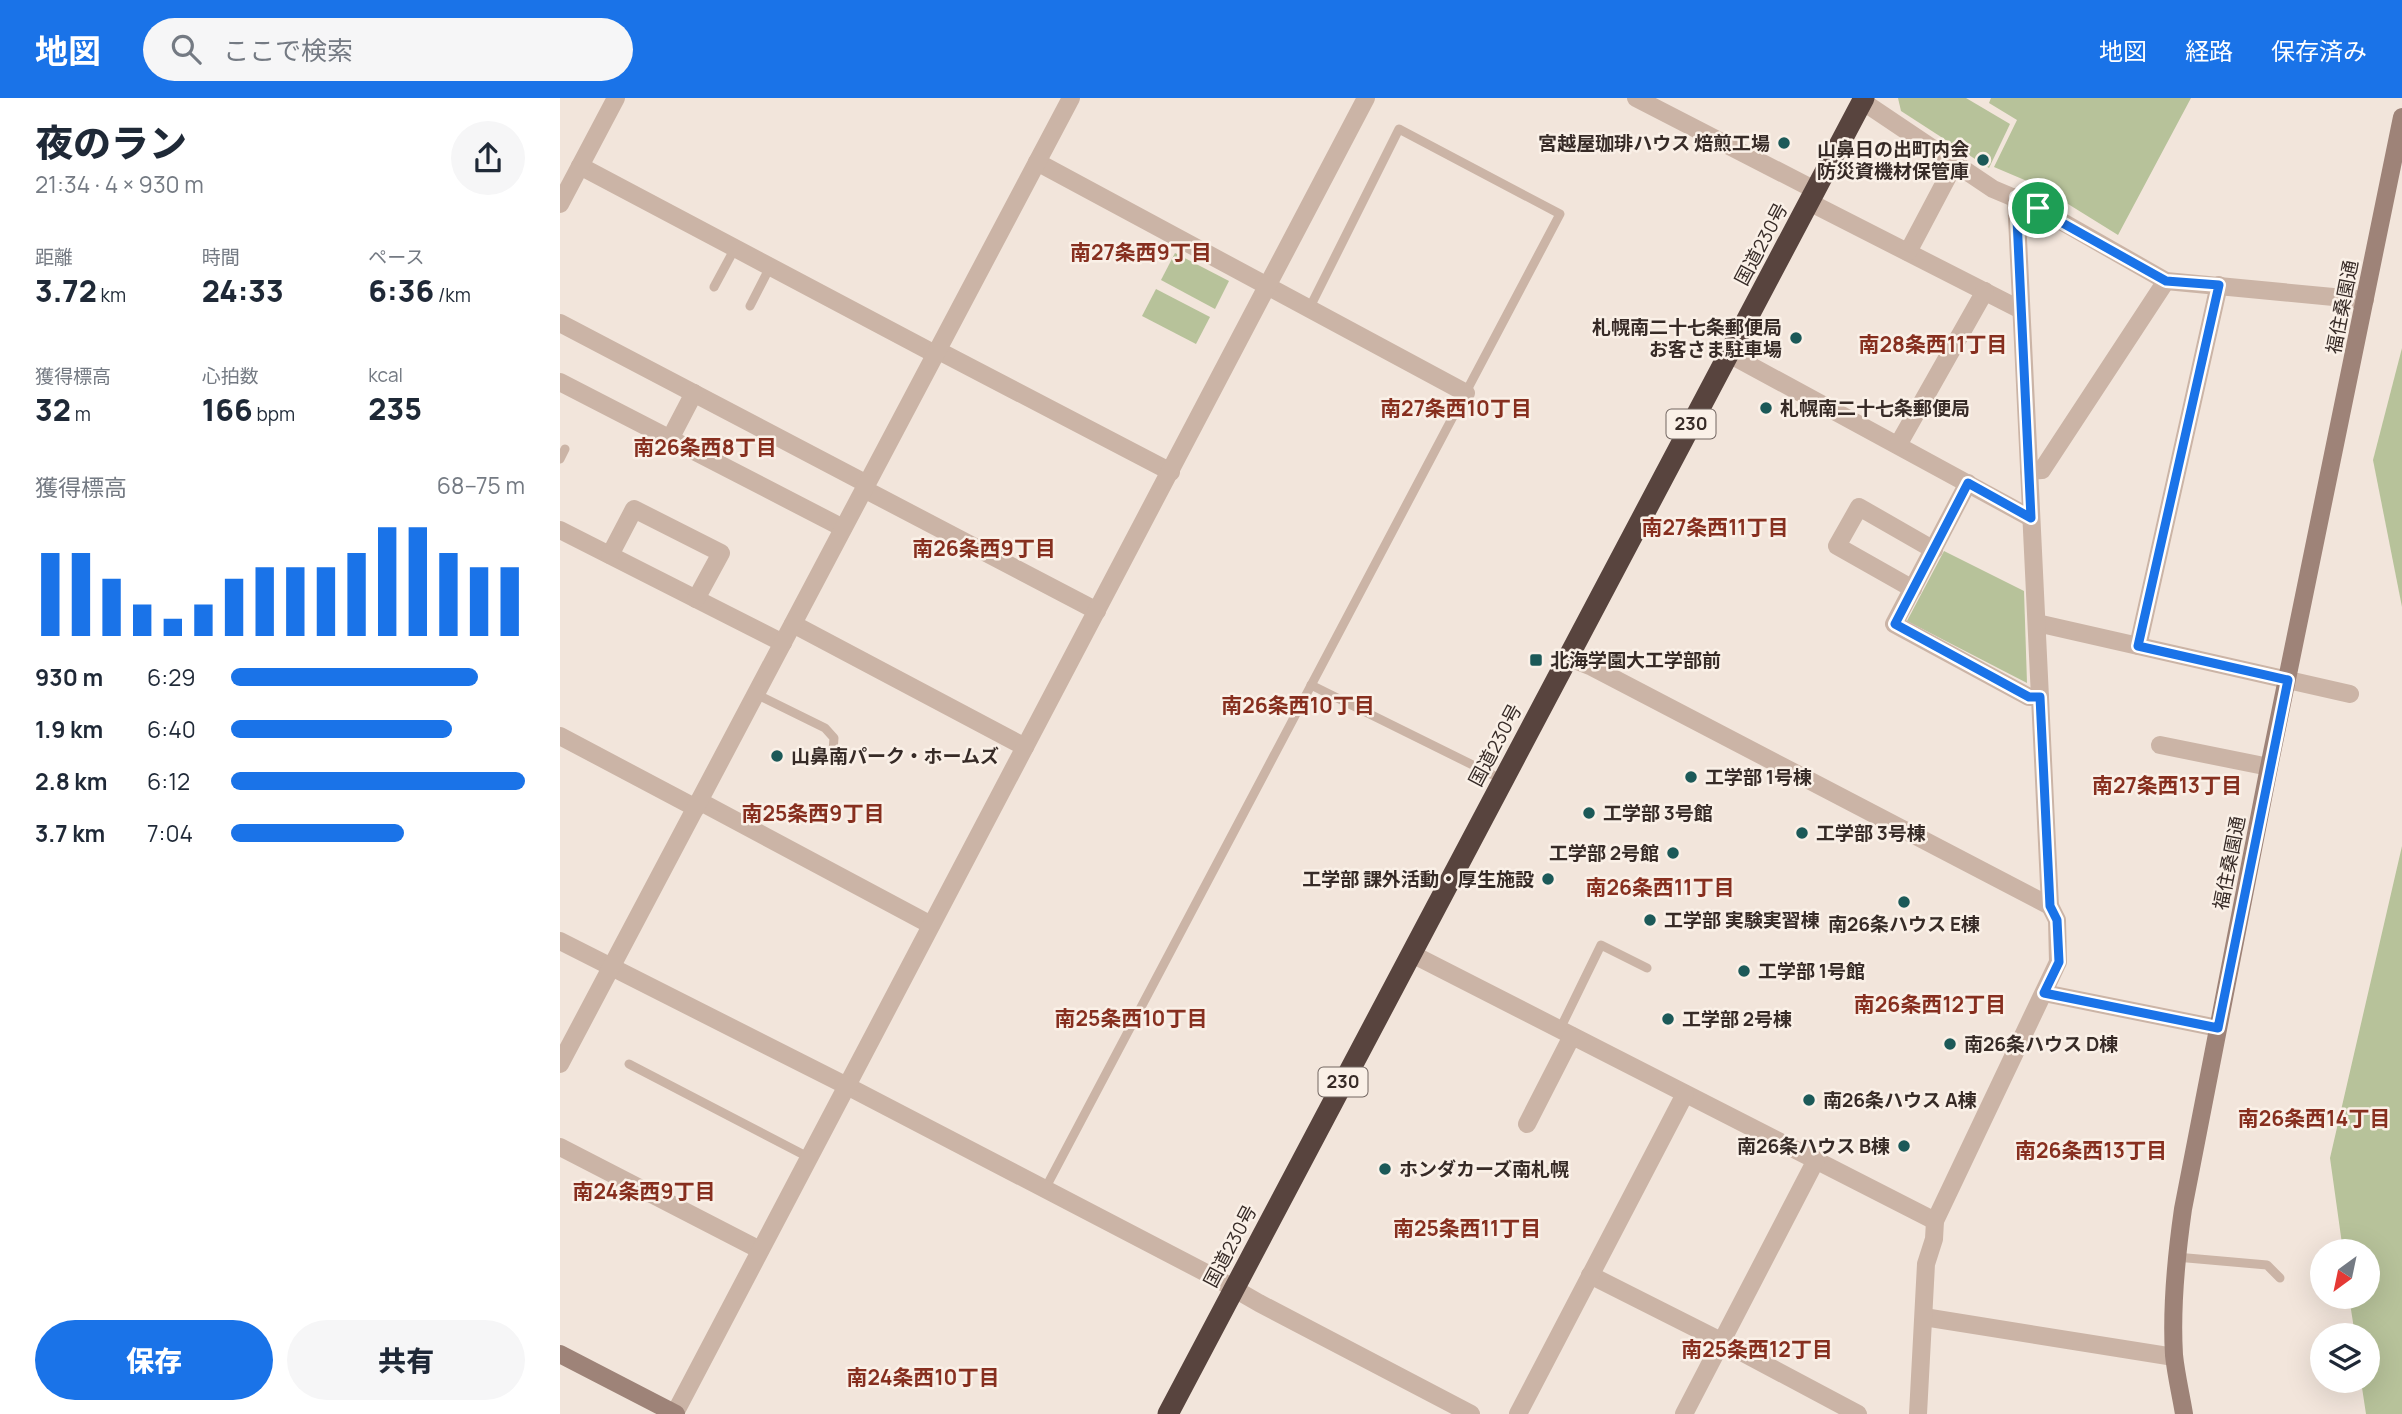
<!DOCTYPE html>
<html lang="ja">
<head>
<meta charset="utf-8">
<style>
	body { margin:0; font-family:Manrope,"Noto Sans JP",sans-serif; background:#f6f6f7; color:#1f2937; height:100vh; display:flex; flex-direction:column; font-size:26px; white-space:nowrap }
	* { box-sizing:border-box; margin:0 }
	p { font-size:23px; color:#747a83 }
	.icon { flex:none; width:38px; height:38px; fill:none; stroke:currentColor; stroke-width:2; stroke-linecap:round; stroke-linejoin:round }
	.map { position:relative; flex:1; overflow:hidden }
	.side { display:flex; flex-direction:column; background:#fff; width:560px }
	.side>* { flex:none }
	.needle { width:46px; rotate:213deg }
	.buttons { position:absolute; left:1750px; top:1141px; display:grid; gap:14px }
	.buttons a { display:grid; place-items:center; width:70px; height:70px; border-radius:50%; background:#fff; box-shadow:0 7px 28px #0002; font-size:35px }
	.pin { position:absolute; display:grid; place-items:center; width:60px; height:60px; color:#fff; margin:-30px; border:4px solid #fff; border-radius:50%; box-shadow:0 2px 7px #0007 }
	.round { display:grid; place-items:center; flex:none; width:74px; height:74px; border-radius:37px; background:#f6f6f7 }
	.summary { display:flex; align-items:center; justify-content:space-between; height:119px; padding:0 35px }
	h1 { font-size:38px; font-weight:800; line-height:52px }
	.figures { display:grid; grid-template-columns:repeat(3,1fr); gap:10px; height:119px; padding:7px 35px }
	.figures div { display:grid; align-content:center }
	.figures b { font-size:30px; font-weight:800 }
	.figures small { font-size:19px; font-weight:400 }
	.figures p { font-size:19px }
	.chart { height:196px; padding:14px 35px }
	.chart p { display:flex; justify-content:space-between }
	.chart svg { width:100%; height:126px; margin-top:7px; stroke:#1a73e8; stroke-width:6 }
	.button { display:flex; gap:14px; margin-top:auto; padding:14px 35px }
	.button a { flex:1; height:80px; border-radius:42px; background:#1a73e8; color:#fff; font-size:28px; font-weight:800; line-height:80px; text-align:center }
	.button a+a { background:#f6f6f7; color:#1f2937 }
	ul { padding:0 35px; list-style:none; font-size:23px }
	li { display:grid; grid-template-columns:112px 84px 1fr; align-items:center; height:52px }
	li i { height:18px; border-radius:9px; background:#1a73e8 }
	header { display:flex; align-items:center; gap:42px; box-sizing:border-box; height:98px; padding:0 35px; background:#1a73e8; color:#fff }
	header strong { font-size:33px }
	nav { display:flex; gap:38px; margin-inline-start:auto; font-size:24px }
	.search { width:490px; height:63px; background:#f6f6f7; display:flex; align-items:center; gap:18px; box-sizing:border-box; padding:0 24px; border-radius:38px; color:#747a83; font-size:26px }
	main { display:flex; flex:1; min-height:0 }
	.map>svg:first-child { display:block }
	.green { fill:#b7c29a }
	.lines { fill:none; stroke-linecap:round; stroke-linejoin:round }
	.lane { stroke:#cbb4a6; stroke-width:9 }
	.street { stroke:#cbb4a6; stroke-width:18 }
	.secondary { stroke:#9e8378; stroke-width:18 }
	.highway { stroke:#58443e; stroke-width:21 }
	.route-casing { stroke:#fff; stroke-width:14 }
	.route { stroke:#1a73e8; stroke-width:9 }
	.poi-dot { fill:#1c5958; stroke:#faf0e7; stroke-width:2.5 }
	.labels { text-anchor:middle; stroke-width:5; stroke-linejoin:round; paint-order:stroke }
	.shield { fill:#faf0e7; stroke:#726661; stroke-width:2 }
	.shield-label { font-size:18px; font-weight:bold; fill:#372b27 }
	.poi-label { font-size:19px; font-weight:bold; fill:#372b27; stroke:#faf0e7; text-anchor:start }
	.street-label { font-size:19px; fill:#372b27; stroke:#faf0e7 }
	.neighbourhood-label { font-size:21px; font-weight:bold; fill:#872f1f; stroke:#faf0e7 }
</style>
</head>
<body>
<header>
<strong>地図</strong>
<div class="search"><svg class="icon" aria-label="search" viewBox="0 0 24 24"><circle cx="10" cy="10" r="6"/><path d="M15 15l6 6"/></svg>ここで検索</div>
<nav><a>地図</a><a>経路</a><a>保存済み</a></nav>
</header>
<main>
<section class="side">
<div class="summary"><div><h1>夜のラン</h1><p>21:34 · 4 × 930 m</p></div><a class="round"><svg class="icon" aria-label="share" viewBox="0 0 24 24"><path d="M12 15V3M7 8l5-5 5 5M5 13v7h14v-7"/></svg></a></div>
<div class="figures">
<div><p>距離</p><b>3.72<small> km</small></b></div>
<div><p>時間</p><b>24:33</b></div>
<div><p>ペース</p><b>6:36<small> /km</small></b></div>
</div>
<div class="figures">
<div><p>獲得標高</p><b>32<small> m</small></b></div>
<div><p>心拍数</p><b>166<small> bpm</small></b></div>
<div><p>kcal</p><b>235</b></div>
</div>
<div class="chart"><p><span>獲得標高</span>68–75 m</p>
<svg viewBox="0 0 160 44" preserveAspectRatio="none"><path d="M5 44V15M15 44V15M25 44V24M35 44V33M45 44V38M55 44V33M65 44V24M75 44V20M85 44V20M95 44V20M105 44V15M115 44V6M125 44V6M135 44V15M145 44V20M155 44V20"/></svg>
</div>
<ul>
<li><b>930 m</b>6:29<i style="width:84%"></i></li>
<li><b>1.9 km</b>6:40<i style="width:75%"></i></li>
<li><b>2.8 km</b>6:12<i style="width:100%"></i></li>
<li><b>3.7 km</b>7:04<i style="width:59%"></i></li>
</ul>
<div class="button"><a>保存</a><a>共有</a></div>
</section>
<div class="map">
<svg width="1842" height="1316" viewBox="0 0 1842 1316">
	<rect width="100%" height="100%" fill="#f2e5db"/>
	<g class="green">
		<polygon points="1338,0 1406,0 1450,26 1429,70 1341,13"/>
		<polygon points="1431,0 1631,0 1558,137 1479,88 1434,69 1457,22 1429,5"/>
		<polygon points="615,155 669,183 655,211 601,182"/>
		<polygon points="596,191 650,219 636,246 582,218"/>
		<polygon points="1842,250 1842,509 1813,362"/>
		<polygon points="1384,453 1464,493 1467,585 1347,523"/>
		<polygon points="1842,748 1842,1316 1806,1316 1801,1283 1808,1283 1808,1237 1795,1237 1789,1199 1808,1199 1808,1153 1783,1153 1770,1060"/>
	</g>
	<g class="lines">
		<g class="lane">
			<polyline points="154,189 175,150"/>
			<polyline points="190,208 210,169"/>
			<polyline points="0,361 5,351"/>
			<polyline points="751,587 943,682"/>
			<polyline points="196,596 265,630 274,640 273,653"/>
			<polyline points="1000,931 1041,847 1087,870"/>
			<polyline points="69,966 248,1059"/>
			<polyline points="485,1091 1000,116 839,31 749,211"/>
			<polyline points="1616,1159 1707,1167 1720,1180"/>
		</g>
		<g class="street">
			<polyline points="1076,0 1255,92"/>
			<polyline points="1302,3 1433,91 1478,110 1606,183 1805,202"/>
			<polyline points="477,64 906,295"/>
			<polyline points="20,68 375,256"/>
			<polyline points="1249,104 1461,212"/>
			<polyline points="0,106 56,0"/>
			<polyline points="1348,154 1395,65"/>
			<polyline points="0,225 307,386"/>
			<polyline points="377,252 611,374"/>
			<polyline points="1169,256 1471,420"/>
			<polyline points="0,284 283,430"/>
			<polyline points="110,341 134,295"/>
			<polyline points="1338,347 1425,193"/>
			<polyline points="1469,373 1482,372 1606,183"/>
			<polyline points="1408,385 1334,526 1469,599 1480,599"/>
			<polyline points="304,391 537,513"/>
			<polyline points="0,432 223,545"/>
			<polyline points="50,457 74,411 161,455 136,501"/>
			<polyline points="1353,491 1277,448 1299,409 1374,452"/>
			<polyline points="1477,525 1790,596"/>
			<polyline points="233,526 465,649"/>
			<polyline points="1578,548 1659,187"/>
			<polyline points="1007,559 1032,569 1490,808"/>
			<polyline points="0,638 136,710"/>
			<polyline points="1600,647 1709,669"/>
			<polyline points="139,703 371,827"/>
			<polyline points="0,843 287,988 652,1178 699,1205 911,1316"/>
			<polyline points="852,856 1375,1123"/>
			<polyline points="1484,895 1658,930"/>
			<polyline points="0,966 511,0"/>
			<polyline points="967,1026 1012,938"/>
			<polyline points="0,1049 200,1152"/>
			<polyline points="1030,1177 1161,1243 1298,1316"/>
			<polyline points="1364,1219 1614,1259"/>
			<polyline points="115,1315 806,0"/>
			<polyline points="958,1316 1125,996"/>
			<polyline points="1124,1316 1256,1062"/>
			<polyline points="1358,1316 1366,1166 1374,1141 1375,1123 1498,864 1497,822 1490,808 1456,99"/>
		</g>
		<g class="secondary">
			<polyline points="0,1256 116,1316"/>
			<path d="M 1624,1316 C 1621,1297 1616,1277 1614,1257 C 1611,1208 1616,1160 1623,1111 L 1709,669 L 1842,19"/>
		</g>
		<polyline class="highway" points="608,1316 1304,0"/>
	</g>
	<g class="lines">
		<g class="route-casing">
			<polygon id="route" points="1456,99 1606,183 1659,187 1578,548 1728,582 1658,930 1484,895 1499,864 1497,822 1490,808 1480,599 1469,599 1335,526 1408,385 1471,420"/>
		</g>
		<use href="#route" class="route"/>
	</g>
	<g class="poi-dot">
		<circle cx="1224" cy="45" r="7"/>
		<circle cx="1423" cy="62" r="7"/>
		<circle cx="1236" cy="240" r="7"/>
		<circle cx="1206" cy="310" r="7"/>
		<rect x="969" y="555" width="14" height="14" rx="3.5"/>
		<circle cx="217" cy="658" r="7"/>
		<circle cx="1131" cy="679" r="7"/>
		<circle cx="1029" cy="715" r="7"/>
		<circle cx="1242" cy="735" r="7"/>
		<circle cx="1113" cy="755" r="7"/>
		<circle cx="988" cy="781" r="7"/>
		<circle cx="1344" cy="804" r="7"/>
		<circle cx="1090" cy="822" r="7"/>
		<circle cx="1184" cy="873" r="7"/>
		<circle cx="1108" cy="921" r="7"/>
		<circle cx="1390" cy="946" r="7"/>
		<circle cx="1249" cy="1002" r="7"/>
		<circle cx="1344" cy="1048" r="7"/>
		<circle cx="825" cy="1071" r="7"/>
	</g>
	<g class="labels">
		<g class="shield">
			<rect x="1106.5" y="311.5" width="49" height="29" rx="5"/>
			<rect x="758.5" y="969.5" width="49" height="29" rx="5"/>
		</g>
		<g class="shield-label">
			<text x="1131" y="332">230</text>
			<text x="783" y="990">230</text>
		</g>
		<g class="poi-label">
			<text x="1210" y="52" text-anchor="end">宮越屋珈琲ハウス 焙煎工場</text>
			<text x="1409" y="58" text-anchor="end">山鼻日の出町内会<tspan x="1409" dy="22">防災資機材保管庫</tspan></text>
			<text x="1222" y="236" text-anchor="end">札幌南二十七条郵便局<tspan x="1222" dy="22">お客さま駐車場</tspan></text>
			<text x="1220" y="317">札幌南二十七条郵便局</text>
			<text x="990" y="569">北海学園大工学部前</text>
			<text x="231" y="665">山鼻南パーク・ホームズ</text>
			<text x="1145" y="686">工学部 1号棟</text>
			<text x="1043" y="722">工学部 3号館</text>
			<text x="1256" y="742">工学部 3号棟</text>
			<text x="1099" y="762" text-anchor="end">工学部 2号館</text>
			<text x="974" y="788" text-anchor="end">工学部 課外活動・厚生施設</text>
			<text x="1104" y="829">工学部 実験実習棟</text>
			<text x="1344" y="833" text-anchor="middle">南26条ハウス E棟</text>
			<text x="1198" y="880">工学部 1号館</text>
			<text x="1122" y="928">工学部 2号棟</text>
			<text x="1404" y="953">南26条ハウス D棟</text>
			<text x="1263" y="1009">南26条ハウス A棟</text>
			<text x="1330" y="1055" text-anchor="end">南26条ハウス B棟</text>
			<text x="839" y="1078">ホンダカーズ南札幌</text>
		</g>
		<g class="street-label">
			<text transform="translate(1201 146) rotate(-62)" y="7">国道230号</text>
			<text transform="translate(1782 209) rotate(-79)" y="7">福住桑園通</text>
			<text transform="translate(935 647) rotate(-62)" y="7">国道230号</text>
			<text transform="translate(1669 765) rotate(-79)" y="7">福住桑園通</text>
			<text transform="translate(670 1148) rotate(-62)" y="7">国道230号</text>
		</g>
		<g class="neighbourhood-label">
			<text x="581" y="162">南27条西9丁目</text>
			<text x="1373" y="254">南28条西11丁目</text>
			<text x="896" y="318">南27条西10丁目</text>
			<text x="145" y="357">南26条西8丁目</text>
			<text x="1155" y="437">南27条西11丁目</text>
			<text x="424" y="458">南26条西9丁目</text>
			<text x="738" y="615">南26条西10丁目</text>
			<text x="1607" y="695">南27条西13丁目</text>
			<text x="253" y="723">南25条西9丁目</text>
			<text x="1100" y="797">南26条西11丁目</text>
			<text x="1370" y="914">南26条西12丁目</text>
			<text x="571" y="928">南25条西10丁目</text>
			<text x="1754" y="1028">南26条西14丁目</text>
			<text x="1531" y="1060">南26条西13丁目</text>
			<text x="84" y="1101">南24条西9丁目</text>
			<text x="907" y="1138">南25条西11丁目</text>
			<text x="1197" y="1259">南25条西12丁目</text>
			<text x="363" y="1287">南24条西10丁目</text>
		</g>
	</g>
</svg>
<div class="buttons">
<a><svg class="needle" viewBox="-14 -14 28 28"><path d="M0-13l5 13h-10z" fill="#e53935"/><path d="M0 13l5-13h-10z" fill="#747a83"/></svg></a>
<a><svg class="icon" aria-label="layers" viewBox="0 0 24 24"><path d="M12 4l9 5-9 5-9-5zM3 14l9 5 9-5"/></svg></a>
</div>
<div class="pin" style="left:1478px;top:110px;background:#1e9e55"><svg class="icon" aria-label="arrive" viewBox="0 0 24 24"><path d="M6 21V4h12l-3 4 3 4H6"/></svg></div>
</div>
</main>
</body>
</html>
